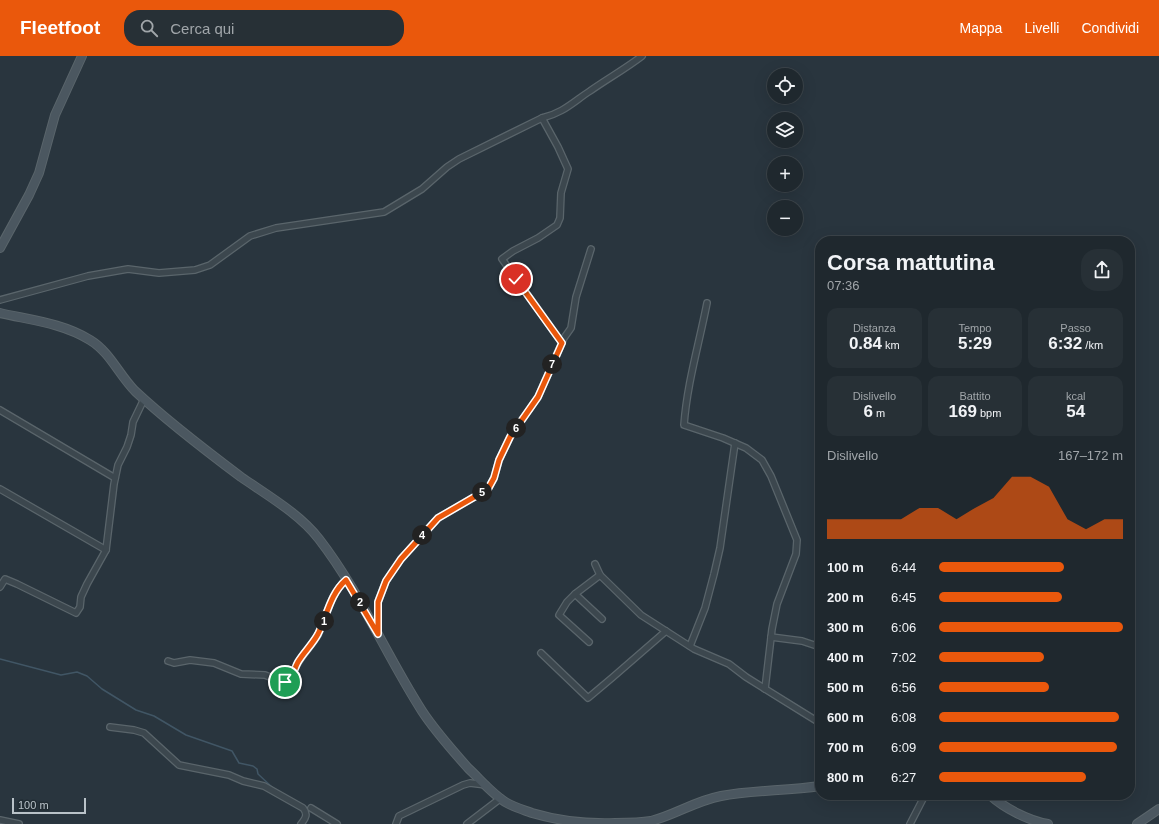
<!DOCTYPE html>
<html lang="it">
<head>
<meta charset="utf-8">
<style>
	body { margin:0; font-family:Arial,sans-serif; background:#273036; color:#f1f3f6; height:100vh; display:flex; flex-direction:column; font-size:15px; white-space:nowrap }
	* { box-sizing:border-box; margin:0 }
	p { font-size:13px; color:#a1a6aa }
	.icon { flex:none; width:22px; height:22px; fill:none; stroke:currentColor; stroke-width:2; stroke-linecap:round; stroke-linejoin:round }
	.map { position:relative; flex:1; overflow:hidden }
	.drawer { position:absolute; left:815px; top:180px; width:320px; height:564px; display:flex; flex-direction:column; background:#1f282e; border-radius:16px; box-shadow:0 4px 16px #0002,0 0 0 1px #3c444a }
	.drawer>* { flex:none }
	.controls { position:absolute; left:767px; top:12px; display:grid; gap:8px }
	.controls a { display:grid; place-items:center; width:36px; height:36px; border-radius:50%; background:#1f282e; box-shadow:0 4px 16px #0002,0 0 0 1px #3c444a; font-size:20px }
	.scale { position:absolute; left:12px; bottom:10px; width:74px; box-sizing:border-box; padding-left:4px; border:2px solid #b9c2c8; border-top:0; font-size:11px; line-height:14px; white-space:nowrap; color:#b9c2c8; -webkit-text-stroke:3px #212c33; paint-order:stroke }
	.pin { position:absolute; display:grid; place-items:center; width:34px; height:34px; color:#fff; margin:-17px; border:2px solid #fff; border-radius:50%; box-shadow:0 1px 4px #0007 }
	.km { position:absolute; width:20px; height:20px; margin:-10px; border-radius:50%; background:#222; color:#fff; font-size:11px; line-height:20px; text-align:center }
	.round { display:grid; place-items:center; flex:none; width:42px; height:42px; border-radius:16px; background:#273036 }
	.overview { display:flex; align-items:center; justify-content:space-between; height:68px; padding:0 12px }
	h1 { font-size:22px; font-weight:700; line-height:30px }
	.figures { display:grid; grid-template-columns:repeat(3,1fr); gap:6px; height:68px; padding:4px 12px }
	.figures div { display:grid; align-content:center; border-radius:10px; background:#273036; text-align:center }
	.figures b { font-size:17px; font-weight:700 }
	.figures small { font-size:11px; font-weight:400 }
	.figures p { font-size:11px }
	.chart { height:112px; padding:8px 12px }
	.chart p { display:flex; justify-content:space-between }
	.chart svg { width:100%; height:72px; margin-top:4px; fill:#ea580c; opacity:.7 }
	ul { padding:0 12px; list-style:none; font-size:13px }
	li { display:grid; grid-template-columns:64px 48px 1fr; align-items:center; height:30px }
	li i { height:10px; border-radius:5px; background:#ea580c }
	header { display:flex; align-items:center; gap:24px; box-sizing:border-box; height:56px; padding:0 20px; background:#ea580c; color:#fff }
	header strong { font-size:19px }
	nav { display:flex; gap:22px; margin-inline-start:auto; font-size:14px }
	.search { width:280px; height:36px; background:#273036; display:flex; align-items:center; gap:10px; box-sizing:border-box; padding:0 14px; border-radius:16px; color:#a1a6aa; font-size:15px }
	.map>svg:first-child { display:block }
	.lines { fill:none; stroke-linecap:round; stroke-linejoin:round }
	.stream { stroke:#415665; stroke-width:1.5 }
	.street-casing { stroke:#5a656b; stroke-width:8 }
	.secondary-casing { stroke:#5a656b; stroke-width:10 }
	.street { stroke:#3c474e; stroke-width:5.5 }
	.secondary { stroke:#4b5760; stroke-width:8 }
	.route-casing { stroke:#fff; stroke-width:8 }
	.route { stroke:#ea580c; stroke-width:5 }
</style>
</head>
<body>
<header>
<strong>Fleetfoot</strong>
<div class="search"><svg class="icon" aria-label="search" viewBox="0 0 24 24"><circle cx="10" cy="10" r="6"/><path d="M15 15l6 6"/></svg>Cerca qui</div>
<nav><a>Mappa</a><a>Livelli</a><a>Condividi</a></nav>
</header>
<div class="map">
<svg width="1159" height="768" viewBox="0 0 1159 768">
	<rect width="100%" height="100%" fill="#29353e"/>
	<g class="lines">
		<polyline class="stream" points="0,603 61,619 77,616 87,620 102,633 136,654 154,660 186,679 232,695 239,707 253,710 257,713 258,718 273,732"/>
		<g class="street-casing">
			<g id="street">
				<polyline points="542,62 558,91 568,113 561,137 560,162 557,169 538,182 513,195 502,203 562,287"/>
				<path d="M 0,244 L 88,220 L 128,213 L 159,217 L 195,214 L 210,209 L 250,180 L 276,172 L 384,156 L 422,133 L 447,111 L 459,103 L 542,62 C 563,57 573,46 590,35 C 607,23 625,13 642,0"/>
				<path d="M 707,247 C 699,288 687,328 684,369 L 723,382 L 746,392 L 762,404 L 771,420 L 797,484 L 796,498 L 777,548 L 772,573 L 765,633"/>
				<polyline points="0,354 115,422"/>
				<polyline points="0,433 106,494"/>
				<polyline points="595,508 600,519 641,559 694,593 729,608 746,621 820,667"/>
				<polyline points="0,531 5,523 17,528 76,557 80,551 81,541 87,528 106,494 114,428 118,409 127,391 131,379 133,366 144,343"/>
				<polyline points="575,538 602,563"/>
				<polyline points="378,577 378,546 386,525 401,503 438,462 488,433 494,422 499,404 510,381 538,341 564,282 571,272 576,241 591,193"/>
				<polyline points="771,581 802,585 820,591"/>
				<polyline points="589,586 559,559 567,546 575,538 600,519"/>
				<polyline points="690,590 705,552 714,518 720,492 735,387"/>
				<polyline points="541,597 588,642 613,621 666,575"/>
				<path d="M 168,605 L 174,607 L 190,604 L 214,607 L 241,618 L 265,619 L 282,626 L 287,625 C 293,621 294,613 298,607 C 304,597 312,589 318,579 C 327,560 330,538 346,524"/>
				<path d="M 110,671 L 134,674 L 144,677 L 179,709 L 229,719 L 243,725 L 264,730 L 303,752 C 308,758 306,762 301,768"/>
				<polyline points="311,752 337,768"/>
				<polyline points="0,764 19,768"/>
				<polyline points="396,768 399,760 463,729 470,727 486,729"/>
				<polyline points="467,768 501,742"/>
				<polyline points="910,768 925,739"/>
			</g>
		</g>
		<g class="secondary-casing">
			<g id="secondary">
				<polyline points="0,192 29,139 39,117 55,59 82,0"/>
				<path d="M 0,257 C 30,264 63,267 90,284 C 110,296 119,319 135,335 C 168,366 205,394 241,421 C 267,439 300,458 319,483 C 360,536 386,599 422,655 C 435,675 452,694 468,712 C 480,723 493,739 507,747 C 514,751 524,754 532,757 C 559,765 586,768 615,767 C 626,767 640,767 651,765 C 675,759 695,745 721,740 C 753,734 787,735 820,730"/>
				<path d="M 990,739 C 1004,752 1029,765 1048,768"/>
				<polyline points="1137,768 1159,753"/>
			</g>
		</g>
		<use href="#street" class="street"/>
		<use href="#secondary" class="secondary"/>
	</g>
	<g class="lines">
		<g class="route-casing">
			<path id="route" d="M 285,626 C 293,623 294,613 298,606 C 304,596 312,589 318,578 C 327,560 330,538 346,524 L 378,578 L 378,546 L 386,525 L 401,503 L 438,462 L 488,433 L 494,422 L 499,404 L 510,381 L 538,341 L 562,287 L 516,223"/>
		</g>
		<use href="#route" class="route"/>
	</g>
</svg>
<div class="controls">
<a><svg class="icon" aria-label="locate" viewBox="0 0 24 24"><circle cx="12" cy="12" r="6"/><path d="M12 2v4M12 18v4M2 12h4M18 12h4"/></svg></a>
<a><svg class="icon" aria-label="layers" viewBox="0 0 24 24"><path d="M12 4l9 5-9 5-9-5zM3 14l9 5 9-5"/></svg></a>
<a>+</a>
<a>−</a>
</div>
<div class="scale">100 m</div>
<div class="pin" style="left:285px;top:626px;background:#1e9e55"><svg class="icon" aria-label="arrive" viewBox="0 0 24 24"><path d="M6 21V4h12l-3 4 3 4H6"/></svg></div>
<div class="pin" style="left:516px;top:223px;background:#d93025"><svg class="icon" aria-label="check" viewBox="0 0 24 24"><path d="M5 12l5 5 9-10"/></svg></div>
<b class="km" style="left:324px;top:565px">1</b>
<b class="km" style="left:360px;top:546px">2</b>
<b class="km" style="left:422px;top:479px">4</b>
<b class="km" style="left:482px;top:436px">5</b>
<b class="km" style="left:516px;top:372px">6</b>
<b class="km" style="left:552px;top:308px">7</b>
<section class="drawer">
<div class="overview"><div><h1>Corsa mattutina</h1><p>07:36</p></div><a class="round"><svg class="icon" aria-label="share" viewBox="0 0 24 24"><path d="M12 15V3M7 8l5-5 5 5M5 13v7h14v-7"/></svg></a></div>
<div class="figures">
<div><p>Distanza</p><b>0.84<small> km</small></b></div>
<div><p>Tempo</p><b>5:29</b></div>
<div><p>Passo</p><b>6:32<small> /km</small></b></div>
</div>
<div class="figures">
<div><p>Dislivello</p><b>6<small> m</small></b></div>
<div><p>Battito</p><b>169<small> bpm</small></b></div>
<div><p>kcal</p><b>54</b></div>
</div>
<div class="chart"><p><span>Dislivello</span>167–172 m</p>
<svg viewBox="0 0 160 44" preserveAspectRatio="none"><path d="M0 44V32L10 32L20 32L30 32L40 32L50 25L60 25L70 32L80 25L90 19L100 6L110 6L120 12L130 32L140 38L150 32L160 32V44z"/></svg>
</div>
<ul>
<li><b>100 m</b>6:44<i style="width:68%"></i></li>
<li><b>200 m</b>6:45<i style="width:67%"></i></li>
<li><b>300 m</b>6:06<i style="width:100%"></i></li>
<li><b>400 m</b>7:02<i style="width:57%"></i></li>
<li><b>500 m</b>6:56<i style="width:60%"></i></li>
<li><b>600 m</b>6:08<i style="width:98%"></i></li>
<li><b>700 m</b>6:09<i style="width:97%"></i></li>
<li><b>800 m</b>6:27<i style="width:80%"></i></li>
</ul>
</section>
</div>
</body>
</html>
